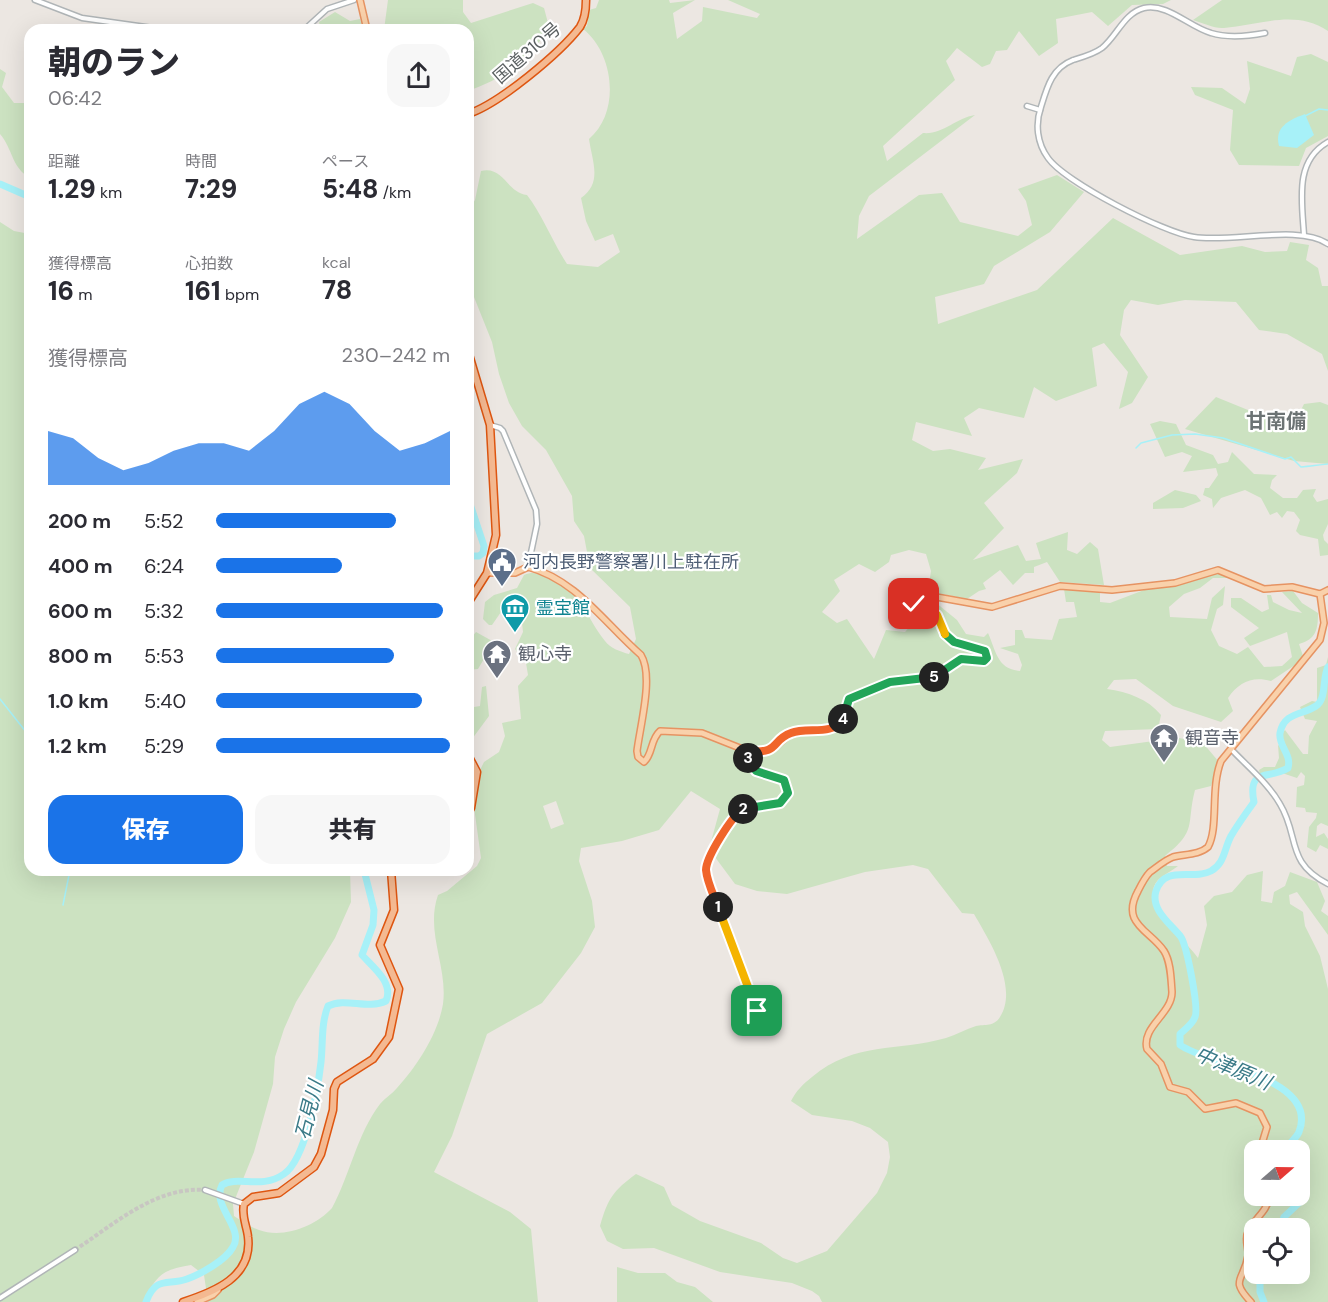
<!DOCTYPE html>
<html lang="ja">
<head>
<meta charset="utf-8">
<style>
	body { margin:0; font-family:"DM Sans","Noto Sans JP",sans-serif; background:#f7f7f7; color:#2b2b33; height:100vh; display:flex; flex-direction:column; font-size:22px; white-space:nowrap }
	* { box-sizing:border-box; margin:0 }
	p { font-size:20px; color:#7c7c81 }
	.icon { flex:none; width:33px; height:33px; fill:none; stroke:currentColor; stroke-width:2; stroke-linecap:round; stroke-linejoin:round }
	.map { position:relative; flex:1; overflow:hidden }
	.panel { position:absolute; left:24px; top:24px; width:450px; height:852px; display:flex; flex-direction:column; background:#fff; border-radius:18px; box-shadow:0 6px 24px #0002 }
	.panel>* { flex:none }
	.needle { width:39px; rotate:70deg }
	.fabs { position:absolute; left:1244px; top:1140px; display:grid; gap:12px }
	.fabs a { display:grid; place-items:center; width:66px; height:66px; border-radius:12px; background:#fff; box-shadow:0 6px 24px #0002; font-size:30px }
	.pin { position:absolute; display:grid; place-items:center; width:51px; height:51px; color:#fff; margin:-26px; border-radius:12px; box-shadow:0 3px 9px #0006 }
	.km { position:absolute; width:30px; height:30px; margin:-15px; border-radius:50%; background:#222; color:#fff; font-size:16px; line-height:30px; text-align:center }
	.round { display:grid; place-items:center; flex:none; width:63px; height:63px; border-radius:18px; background:#f7f7f7 }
	.headline { display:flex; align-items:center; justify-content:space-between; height:102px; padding:0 24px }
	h1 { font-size:33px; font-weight:800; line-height:45px }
	.figures { display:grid; grid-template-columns:repeat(3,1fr); gap:9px; height:102px; padding:6px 24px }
	.figures div { display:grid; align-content:center }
	.figures b { font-size:26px; font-weight:800 }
	.figures small { font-size:16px; font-weight:400 }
	.figures p { font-size:16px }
	.chart { height:168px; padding:12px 24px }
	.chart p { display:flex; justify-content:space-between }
	.chart svg { width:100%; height:108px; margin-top:6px; fill:#1a73e8; opacity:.7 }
	.cta { display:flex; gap:12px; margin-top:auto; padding:12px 24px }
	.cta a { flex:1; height:69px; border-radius:18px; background:#1a73e8; color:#fff; font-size:24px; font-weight:800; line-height:69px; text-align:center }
	.cta a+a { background:#f7f7f7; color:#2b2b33 }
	ul { padding:0 24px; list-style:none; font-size:20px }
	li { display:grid; grid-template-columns:96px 72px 1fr; align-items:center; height:45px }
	li i { height:15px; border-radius:8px; background:#1a73e8 }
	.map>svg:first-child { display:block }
	.green { fill:#cce2c1; fill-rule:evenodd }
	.water { fill:#a7f1f8 }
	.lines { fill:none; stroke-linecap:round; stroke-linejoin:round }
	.stream { stroke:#a7f1f8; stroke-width:1.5 }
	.river { stroke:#a7f1f8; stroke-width:7 }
	.minor-tunnel { stroke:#c8c6c2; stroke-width:4; stroke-dasharray:4 2; stroke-linecap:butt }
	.minor-casing { stroke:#b0b5b7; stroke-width:7 }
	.major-casing { stroke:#e69362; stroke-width:8 }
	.highway-casing { stroke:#de5611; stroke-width:9 }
	.minor { stroke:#fff; stroke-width:4 }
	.major { stroke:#f9d1ab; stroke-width:5 }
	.highway { stroke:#f4b991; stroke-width:6 }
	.split-1-casing { stroke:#fff; stroke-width:12 }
	.split-2-casing { stroke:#fff; stroke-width:12 }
	.split-3-casing { stroke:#fff; stroke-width:12 }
	.split-4-casing { stroke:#fff; stroke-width:12 }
	.split-5-casing { stroke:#fff; stroke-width:12 }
	.split-6-casing { stroke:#fff; stroke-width:12 }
	.split-7-casing { stroke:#fff; stroke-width:12 }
	.split-1 { stroke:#f5b400; stroke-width:8 }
	.split-2 { stroke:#f0652b; stroke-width:8 }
	.split-3 { stroke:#22a559; stroke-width:8 }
	.split-4 { stroke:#f0652b; stroke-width:8 }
	.split-5 { stroke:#22a559; stroke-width:8 }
	.split-6 { stroke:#22a559; stroke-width:8 }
	.split-7 { stroke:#f5b400; stroke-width:8 }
	.labels { text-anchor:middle; stroke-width:4.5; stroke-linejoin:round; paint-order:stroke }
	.street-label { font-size:18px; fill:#5b6162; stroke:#fff }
	.service-label { font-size:18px; fill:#4e5e75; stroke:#fff; text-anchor:start }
	.culture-label { font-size:18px; fill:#0d838f; stroke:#fff; text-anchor:start }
	.worship-label { font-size:18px; fill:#5b616d; stroke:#fff; text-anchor:start }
	.neighbourhood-label { font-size:20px; font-weight:bold; fill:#6c7374; stroke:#fff }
	.water-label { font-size:20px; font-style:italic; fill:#3a7a87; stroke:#fff }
</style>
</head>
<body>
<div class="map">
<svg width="1328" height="1302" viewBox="0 0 1328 1302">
	<rect width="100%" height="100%" fill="#ece7e2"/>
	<g class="green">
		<path d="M 388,0 L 463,0 L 463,12 L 471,23 L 533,3 L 544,8 L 548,23 C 536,61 502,78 468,91 L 468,30 L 384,30 Z"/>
		<path d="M 599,0 L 669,0 L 670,3 L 695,0 L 673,13 L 677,39 L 702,21 L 703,7 L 757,18 L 760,14 L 728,0 L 1171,0 L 1163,4 L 1132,5 L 1108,26 L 1092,12 L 1056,19 L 1058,43 L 1039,56 L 1019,31 L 1007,50 L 996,51 L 990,64 L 982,67 L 957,48 L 946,61 L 955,80 L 883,146 L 887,161 L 923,133 C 942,135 956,118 975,115 L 869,196 L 859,216 L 857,239 L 919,195 L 942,193 L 960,222 L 1018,236 L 1032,225 L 1026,201 L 1018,189 L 1057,175 L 1084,192 L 1050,232 L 994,266 L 984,284 L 935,297 L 938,324 L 1037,290 L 1113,218 L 1180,255 L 1242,246 L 1265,252 L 1287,251 L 1290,242 L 1309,245 L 1306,260 L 1318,268 L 1322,286 L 1328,286 L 1328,371 L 1322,354 L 1287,334 L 1259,330 L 1236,302 L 1185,300 L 1158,305 L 1131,300 L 1124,310 L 1120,335 L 1148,377 L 1132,403 L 1119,409 L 1128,372 L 1104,343 L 1092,348 L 1097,386 L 1056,401 L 1034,387 L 1024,418 L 979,408 L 964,418 L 972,436 L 916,422 L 912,440 L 933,451 L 950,449 L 986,458 L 978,470 L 1023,459 L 1017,473 L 984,503 L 1004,528 L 973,560 L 1018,545 L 1026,561 L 1041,559 L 1036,543 L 1068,532 L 1067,550 L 1077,554 L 1090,542 L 1098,549 L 1104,585 L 1060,582 L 1047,562 L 1034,567 L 1034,573 L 1025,573 L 1013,585 L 1000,570 L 983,583 L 986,589 L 979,591 L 967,599 L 928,591 L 931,571 L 926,554 L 909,550 L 891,555 L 889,562 L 875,572 L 859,564 L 834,580 L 840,591 L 822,612 L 837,623 L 847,619 L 874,659 L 886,630 L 905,632 L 919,616 L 937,616 L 926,606 L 935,602 L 957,620 L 966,634 L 984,637 L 988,633 C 996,651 997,669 1020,671 L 1022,665 L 1018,654 L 1000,648 L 1015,645 L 1015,630 L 1022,630 L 1025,638 L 1052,640 L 1059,619 L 1077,617 L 1074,602 L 1066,602 L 1064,589 L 1100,591 L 1100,602 L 1110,603 L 1152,587 L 1215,572 L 1233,578 L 1213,578 L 1200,588 L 1184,594 L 1169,607 L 1170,617 L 1207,619 L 1212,598 L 1225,586 L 1223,605 L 1217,609 L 1211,630 L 1219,646 L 1237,654 L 1248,647 L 1264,667 L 1282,666 L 1292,657 L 1287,632 L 1250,646 L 1244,638 L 1259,628 L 1231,607 L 1231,598 L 1241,598 L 1262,612 L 1269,609 L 1267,595 L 1271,595 L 1273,602 L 1289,610 L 1302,613 L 1282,592 L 1293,591 L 1302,603 L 1318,613 C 1318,630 1316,639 1299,644 L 1303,656 L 1298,663 L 1271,681 C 1252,676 1239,682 1228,698 L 1233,711 L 1221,722 L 1173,706 L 1136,679 L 1114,680 L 1107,689 C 1128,692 1148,699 1161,715 L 1158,729 L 1105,731 L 1102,740 L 1110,747 L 1161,740 L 1165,735 L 1203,743 L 1219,762 L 1211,786 L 1195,790 C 1186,825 1198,830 1165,856 L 1167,866 L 1178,866 C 1172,871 1163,875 1158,880 C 1137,905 1184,937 1198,958 L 1207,925 L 1204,906 L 1214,896 L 1232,892 L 1247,875 L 1263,871 L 1261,901 L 1272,903 L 1274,892 L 1285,886 L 1290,872 L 1317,882 L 1325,901 L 1321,911 L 1328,916 L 1328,935 L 1297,892 L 1289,895 L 1290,904 L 1303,912 L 1305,926 L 1320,956 L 1328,989 L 1328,1302 L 822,1302 L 819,1296 L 812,1291 L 792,1283 L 720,1272 L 654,1248 L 623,1249 L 607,1241 L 600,1226 C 608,1198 613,1191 636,1174 L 664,1187 L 672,1205 L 700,1221 L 761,1243 L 783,1258 L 797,1263 L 827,1251 L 877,1193 L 887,1173 L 890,1157 L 888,1142 L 870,1128 L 852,1121 L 812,1115 L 791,1101 C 796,1091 803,1084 812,1077 C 855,1041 897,1052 946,1038 C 956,1035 966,1029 976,1026 C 985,1024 994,1027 1000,1017 C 1019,987 989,940 974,914 L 962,913 L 928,869 L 913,865 L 865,872 L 787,894 L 757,891 L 735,884 L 709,849 L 720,809 L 691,791 L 659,830 L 622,841 L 581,848 L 579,861 L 592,901 L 595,927 L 581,953 L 542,1003 L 487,1034 L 452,1136 L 434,1172 L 510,1212 L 531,1229 L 538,1302 L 208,1302 L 204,1275 L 191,1265 C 160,1270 157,1276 143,1302 L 0,1302 L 0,222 L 14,231 L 30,234 L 30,870 L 350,870 L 351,902 L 335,938 L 296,1002 L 284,1029 L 275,1057 L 273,1084 L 254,1152 L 233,1204 L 234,1216 C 242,1221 250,1227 259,1230 C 283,1239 316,1226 332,1208 C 350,1175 357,1134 380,1104 C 385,1098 392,1094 397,1088 C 417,1066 438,1034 443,1004 C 448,967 425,932 438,895 L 447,891 L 477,866 L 481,858 L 474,807 L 479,772 L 484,762 L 499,752 L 505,736 L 502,723 L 521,719 L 518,686 L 528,675 L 526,663 L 515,649 L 523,632 L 522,623 L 528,608 L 514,598 L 510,599 L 492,625 L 489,625 L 483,619 L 485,602 L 494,595 L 517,588 L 524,575 C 534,571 541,574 551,578 C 583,593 585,616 605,641 C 610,648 621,652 629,654 L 636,639 L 630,607 L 590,568 L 584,536 L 574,521 L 572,496 L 546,450 L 522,426 L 509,403 L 499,374 L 492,342 L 468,282 L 468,211 L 475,200 L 481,171 C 504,166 506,192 527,195 C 543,216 552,241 567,264 L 598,267 L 620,252 L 613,234 L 595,241 L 586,221 L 581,198 C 603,183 592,161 589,139 C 621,112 614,53 583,29 L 587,26 L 589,10 L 596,8 ZM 556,801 L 564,824 L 551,829 L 543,806 ZM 1254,1150 L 1299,1150 L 1299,1196 L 1254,1196 ZM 1254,1228 L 1299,1228 L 1299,1274 L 1254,1274 Z"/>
		<path d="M 1222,0 L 1328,0 L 1328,31 C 1295,9 1261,25 1224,28 C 1215,29 1203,23 1193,20 Z"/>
		<polygon points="335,12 350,21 360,19 363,30 325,30 320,27 319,22"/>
		<polygon points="1311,54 1328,62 1328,136 1306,148 1299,166 1239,165 1230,150 1233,110 1195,95 1191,87 1222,88 1245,104 1250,89 1247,61 1291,76 1297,57"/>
		<path d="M 0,69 L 6,73 L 2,87 L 14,103 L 30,103 L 30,178 C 11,167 13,149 0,134 Z"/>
		<polygon points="1216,397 1292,428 1304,404 1320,402 1328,405 1328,464 1294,461 1185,429"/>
		<polygon points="1160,421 1176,424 1186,445 1213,455 1218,464 1228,462 1232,452 1254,474 1277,475 1272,480 1270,488 1283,498 1297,498 1303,490 1316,489 1313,496 1317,502 1328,499 1328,524 1323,535 1324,540 1328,544 1328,555 1320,556 1318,539 1300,535 1296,531 1300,520 1294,512 1287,511 1282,518 1277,512 1270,515 1261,498 1245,490 1221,498 1213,508 1212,499 1203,495 1205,488 1209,488 1218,475 1216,468 1183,472 1192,456 1182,452 1165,457 1150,424"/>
		<polygon points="1175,490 1196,495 1201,501 1183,508 1153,509 1153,503"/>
		<polygon points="476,632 494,642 478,669 468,670 468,642"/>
		<polygon points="1328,657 1328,826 1321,823 1317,826 1316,837 1324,833 1328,839 1328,849 1320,845 1316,852 1307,847 1309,827 1316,818 1317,813 1306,812 1305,808 1296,807 1297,787 1304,785 1305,776 1301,772 1297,778 1276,771 1260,774 1259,770 1264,767 1275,767 1279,758 1278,745 1283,749 1286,746 1281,735 1285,730 1303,754 1308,754 1309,736 1317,721 1305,719 1300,707 1312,701 1317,702 1317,668 1326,665"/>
		<polygon points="486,686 489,716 472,739 468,708 480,706 482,687"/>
		<polygon points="617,1267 638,1273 665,1273 677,1282 695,1287 713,1302 617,1302"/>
	</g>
	<path class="water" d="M 1305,114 L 1314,135 L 1297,148 L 1279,146 C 1274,127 1289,120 1305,114 Z"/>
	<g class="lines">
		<g class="stream">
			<polyline points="1305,116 1319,109 1328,110"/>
			<path d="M 1136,448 L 1141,443 L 1172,435 L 1195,434 L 1223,438 L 1285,459 L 1291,457 L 1301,467 C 1311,466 1318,465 1328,464"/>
			<polyline points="0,699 30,737"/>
			<polyline points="63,905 70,870"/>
		</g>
		<g class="river">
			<polyline points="0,184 30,197"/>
			<polyline points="468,498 484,546 483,553 479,556 468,556"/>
			<path d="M 1285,1150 C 1288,1144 1296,1139 1299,1132 C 1320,1078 1208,1065 1180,1045 L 1180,1034 C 1185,1029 1192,1025 1195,1017 C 1199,1008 1187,947 1181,937 C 1172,925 1150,910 1156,891 C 1165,864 1192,881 1211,871 C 1225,863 1224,849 1231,836 C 1238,824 1246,813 1254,802 C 1247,767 1269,780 1288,768 C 1292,754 1278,746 1280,733 C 1284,712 1303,715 1316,706 C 1327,699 1322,678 1328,667"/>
			<polyline points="1280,1228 1284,1217 1300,1202 1299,1189"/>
			<polyline points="1260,1274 1260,1292 1264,1302"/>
			<path d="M 146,1302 C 156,1275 168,1286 187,1279 C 201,1274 226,1260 233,1247 C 245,1228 211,1206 222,1185 C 238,1175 261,1190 284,1174 C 306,1159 318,1088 321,1062 C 323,1044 321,1023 328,1006 C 346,997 367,1010 386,1001 C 394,983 373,967 362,955 L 373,925 L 374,910 L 364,870"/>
		</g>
		<path class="minor-tunnel" d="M 75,1250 C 113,1225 156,1186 205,1190"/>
		<g class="minor-casing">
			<g id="minor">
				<polyline points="35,0 82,18 167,30"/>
				<polyline points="304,30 327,9 354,0"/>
				<path d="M 1265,33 C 1249,36 1227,38 1211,33 C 1189,27 1168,3 1144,8 C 1124,13 1117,36 1102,48 C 1094,54 1083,57 1073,60 C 1052,68 1047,87 1041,107 C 1035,124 1037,143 1048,158 C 1065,182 1164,233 1194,237 C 1231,243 1300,224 1328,244"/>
				<polyline points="1027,106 1040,110"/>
				<path d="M 1304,235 C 1302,201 1294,161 1328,142"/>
				<polyline points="490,425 500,428 503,431 536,510 537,524 528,567"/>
				<path d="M 1231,749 C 1247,766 1268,783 1280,804 C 1300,837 1285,862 1328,884"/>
				<path d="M 750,751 C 742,775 771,773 784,781 L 788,787 L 788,795 L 780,803 C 768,806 755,803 742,810 C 730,816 708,857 706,871 L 764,1030"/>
				<polyline points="205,1190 244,1204"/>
				<polyline points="0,1298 75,1250"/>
			</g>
		</g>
		<g class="major-casing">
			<g id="major">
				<polyline points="360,0 367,30"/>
				<path d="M 487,573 L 515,573 L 528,567 C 577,580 605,624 641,655 C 654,676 640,726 637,751 L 638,757 L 644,762 C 653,754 650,740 660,731 L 702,733 L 745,750 L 765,752 L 774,748 L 791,733 L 830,729 L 837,726 L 843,719 L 849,699 L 890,682 L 931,678 L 964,658 L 985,660 L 985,651 L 949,639 L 937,615 L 916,609 L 914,600 L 920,594 L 992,607 L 1060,586 L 1112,590 L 1175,583 L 1218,570 L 1264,589 L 1292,587 L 1320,594"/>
				<polyline points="1320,594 1328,590"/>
				<path d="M 1260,1150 L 1267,1127 L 1260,1113 L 1236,1103 L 1205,1109 L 1188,1092 L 1170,1087 L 1161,1064 L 1147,1049 C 1141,1027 1172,1014 1172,992 C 1171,980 1171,962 1164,951 C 1150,930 1120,924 1138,891 C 1141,885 1145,877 1150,872 C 1157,867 1165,860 1173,857 C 1185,854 1199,855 1208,847 C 1219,827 1210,789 1221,761 L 1320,640 L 1324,623 L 1320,594"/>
				<polyline points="197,1302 213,1295 218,1290"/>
				<path d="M 1251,1302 C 1229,1279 1244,1281 1248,1256 C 1249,1248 1244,1239 1248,1232 C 1254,1218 1268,1212 1269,1196"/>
			</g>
		</g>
		<g class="highway-casing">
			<g id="highway">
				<path d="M 468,114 C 499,104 560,53 580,27 C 585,19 586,9 586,0"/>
				<polyline points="468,351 490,425 496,535 487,573 468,603"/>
				<polyline points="468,755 477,772 471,808 468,813"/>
				<path d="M 183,1302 C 214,1292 253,1277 248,1237 C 247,1226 241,1216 244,1204 L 253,1197 L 279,1193 L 314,1167 L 321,1154 L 333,1110 L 334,1089 L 337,1082 L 373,1059 L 389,1037 L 399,989 L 380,945 L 394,910 L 391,870"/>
			</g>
		</g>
		<use href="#minor" class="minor"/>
		<use href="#major" class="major"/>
		<use href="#highway" class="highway"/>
	</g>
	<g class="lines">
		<g class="split-1-casing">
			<polyline id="split-1" points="718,907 757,1011"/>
		</g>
		<g class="split-2-casing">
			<path id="split-2" d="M 718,907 C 714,896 707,882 706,870 C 706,857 732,816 743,809"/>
		</g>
		<g class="split-3-casing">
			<polyline id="split-3" points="743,809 780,803 788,793 784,780 756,771 748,758"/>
		</g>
		<g class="split-4-casing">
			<path id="split-4" d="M 748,758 L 750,751 C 780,754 771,740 791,733 C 808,726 831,737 843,719"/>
		</g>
		<g class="split-5-casing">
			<polyline id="split-5" points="843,719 849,699 890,682 934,677"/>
		</g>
		<g class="split-6-casing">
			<polyline id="split-6" points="934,677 961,659 984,661 987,658 985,651 954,642 945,634"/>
		</g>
		<g class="split-7-casing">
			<polyline id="split-7" points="914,604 920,611 937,615 945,634"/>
		</g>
		<use href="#split-1" class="split-1"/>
		<use href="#split-2" class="split-2"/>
		<use href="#split-3" class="split-3"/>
		<use href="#split-4" class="split-4"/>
		<use href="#split-5" class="split-5"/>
		<use href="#split-6" class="split-6"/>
		<use href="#split-7" class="split-7"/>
	</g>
	<defs>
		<g id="civic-pin" transform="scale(1.5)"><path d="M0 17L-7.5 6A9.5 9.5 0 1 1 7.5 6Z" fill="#5c6f8a" stroke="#fff"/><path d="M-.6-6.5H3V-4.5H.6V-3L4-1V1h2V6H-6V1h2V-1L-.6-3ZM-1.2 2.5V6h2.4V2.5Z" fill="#fff"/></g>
		<g id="museum-pin" transform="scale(1.5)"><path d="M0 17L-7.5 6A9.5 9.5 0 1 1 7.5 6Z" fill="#0f9aa8" stroke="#fff"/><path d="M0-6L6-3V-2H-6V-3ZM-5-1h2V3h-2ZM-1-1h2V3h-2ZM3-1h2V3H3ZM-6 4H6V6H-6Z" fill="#fff"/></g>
		<g id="temple-pin" transform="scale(1.5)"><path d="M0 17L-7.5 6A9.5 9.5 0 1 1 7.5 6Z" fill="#6b7280" stroke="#fff"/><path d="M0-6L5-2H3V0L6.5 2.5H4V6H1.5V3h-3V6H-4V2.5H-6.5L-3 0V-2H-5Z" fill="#fff"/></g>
	</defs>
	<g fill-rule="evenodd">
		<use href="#civic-pin" x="502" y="562"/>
		<use href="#museum-pin" x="515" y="608"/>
		<use href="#temple-pin" x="497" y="654"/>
		<use href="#temple-pin" x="1164" y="738"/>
	</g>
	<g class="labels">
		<g class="street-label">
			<text transform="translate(527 53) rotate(-41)" y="6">国道310号</text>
		</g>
		<g class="service-label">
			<text x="523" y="568">河内長野警察署川上駐在所</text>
		</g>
		<g class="culture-label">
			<text x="536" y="614">霊宝館</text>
		</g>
		<g class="worship-label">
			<text x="518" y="660">観心寺</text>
			<text x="1185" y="744">観音寺</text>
		</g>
		<g class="neighbourhood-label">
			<text x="1276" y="428">甘南備</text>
		</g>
		<g class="water-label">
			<text transform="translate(1233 1068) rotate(23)" y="7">中津原川</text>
			<text transform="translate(309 1110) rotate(-76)" y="7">石見川</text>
		</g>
	</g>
</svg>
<div class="fabs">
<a><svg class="needle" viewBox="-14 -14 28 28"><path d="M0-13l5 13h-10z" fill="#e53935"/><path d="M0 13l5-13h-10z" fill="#7c7c81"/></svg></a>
<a><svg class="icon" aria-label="locate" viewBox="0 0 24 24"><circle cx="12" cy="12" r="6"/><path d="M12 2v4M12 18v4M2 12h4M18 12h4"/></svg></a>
</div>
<div class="pin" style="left:757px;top:1011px;background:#1e9e55"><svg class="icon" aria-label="arrive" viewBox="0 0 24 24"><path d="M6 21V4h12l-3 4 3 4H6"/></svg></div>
<div class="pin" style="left:914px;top:604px;background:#d93025"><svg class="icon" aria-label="check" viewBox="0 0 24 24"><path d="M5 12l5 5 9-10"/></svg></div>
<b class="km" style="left:718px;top:907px">1</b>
<b class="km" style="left:743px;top:809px">2</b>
<b class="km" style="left:748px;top:758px">3</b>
<b class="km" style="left:843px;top:719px">4</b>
<b class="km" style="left:934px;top:677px">5</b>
<section class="panel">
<div class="headline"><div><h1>朝のラン</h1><p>06:42</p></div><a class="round"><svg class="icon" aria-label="share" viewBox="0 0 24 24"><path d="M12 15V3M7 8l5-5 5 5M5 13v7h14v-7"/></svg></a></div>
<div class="figures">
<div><p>距離</p><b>1.29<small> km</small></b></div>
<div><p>時間</p><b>7:29</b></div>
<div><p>ペース</p><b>5:48<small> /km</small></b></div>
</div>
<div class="figures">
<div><p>獲得標高</p><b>16<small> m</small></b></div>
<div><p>心拍数</p><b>161<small> bpm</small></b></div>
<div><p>kcal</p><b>78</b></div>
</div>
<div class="chart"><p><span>獲得標高</span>230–242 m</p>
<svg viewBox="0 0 160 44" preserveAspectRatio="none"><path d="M0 44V22L10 25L20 33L30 38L40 35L50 30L60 27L70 27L80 30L90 22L100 11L110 6L120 11L130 22L140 30L150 27L160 22V44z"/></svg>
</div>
<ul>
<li><b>200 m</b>5:52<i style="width:77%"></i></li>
<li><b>400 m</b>6:24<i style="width:54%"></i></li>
<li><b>600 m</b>5:32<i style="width:97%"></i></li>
<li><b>800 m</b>5:53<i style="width:76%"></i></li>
<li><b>1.0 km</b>5:40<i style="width:88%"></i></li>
<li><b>1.2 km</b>5:29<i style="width:100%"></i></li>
</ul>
<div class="cta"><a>保存</a><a>共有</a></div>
</section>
</div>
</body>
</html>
